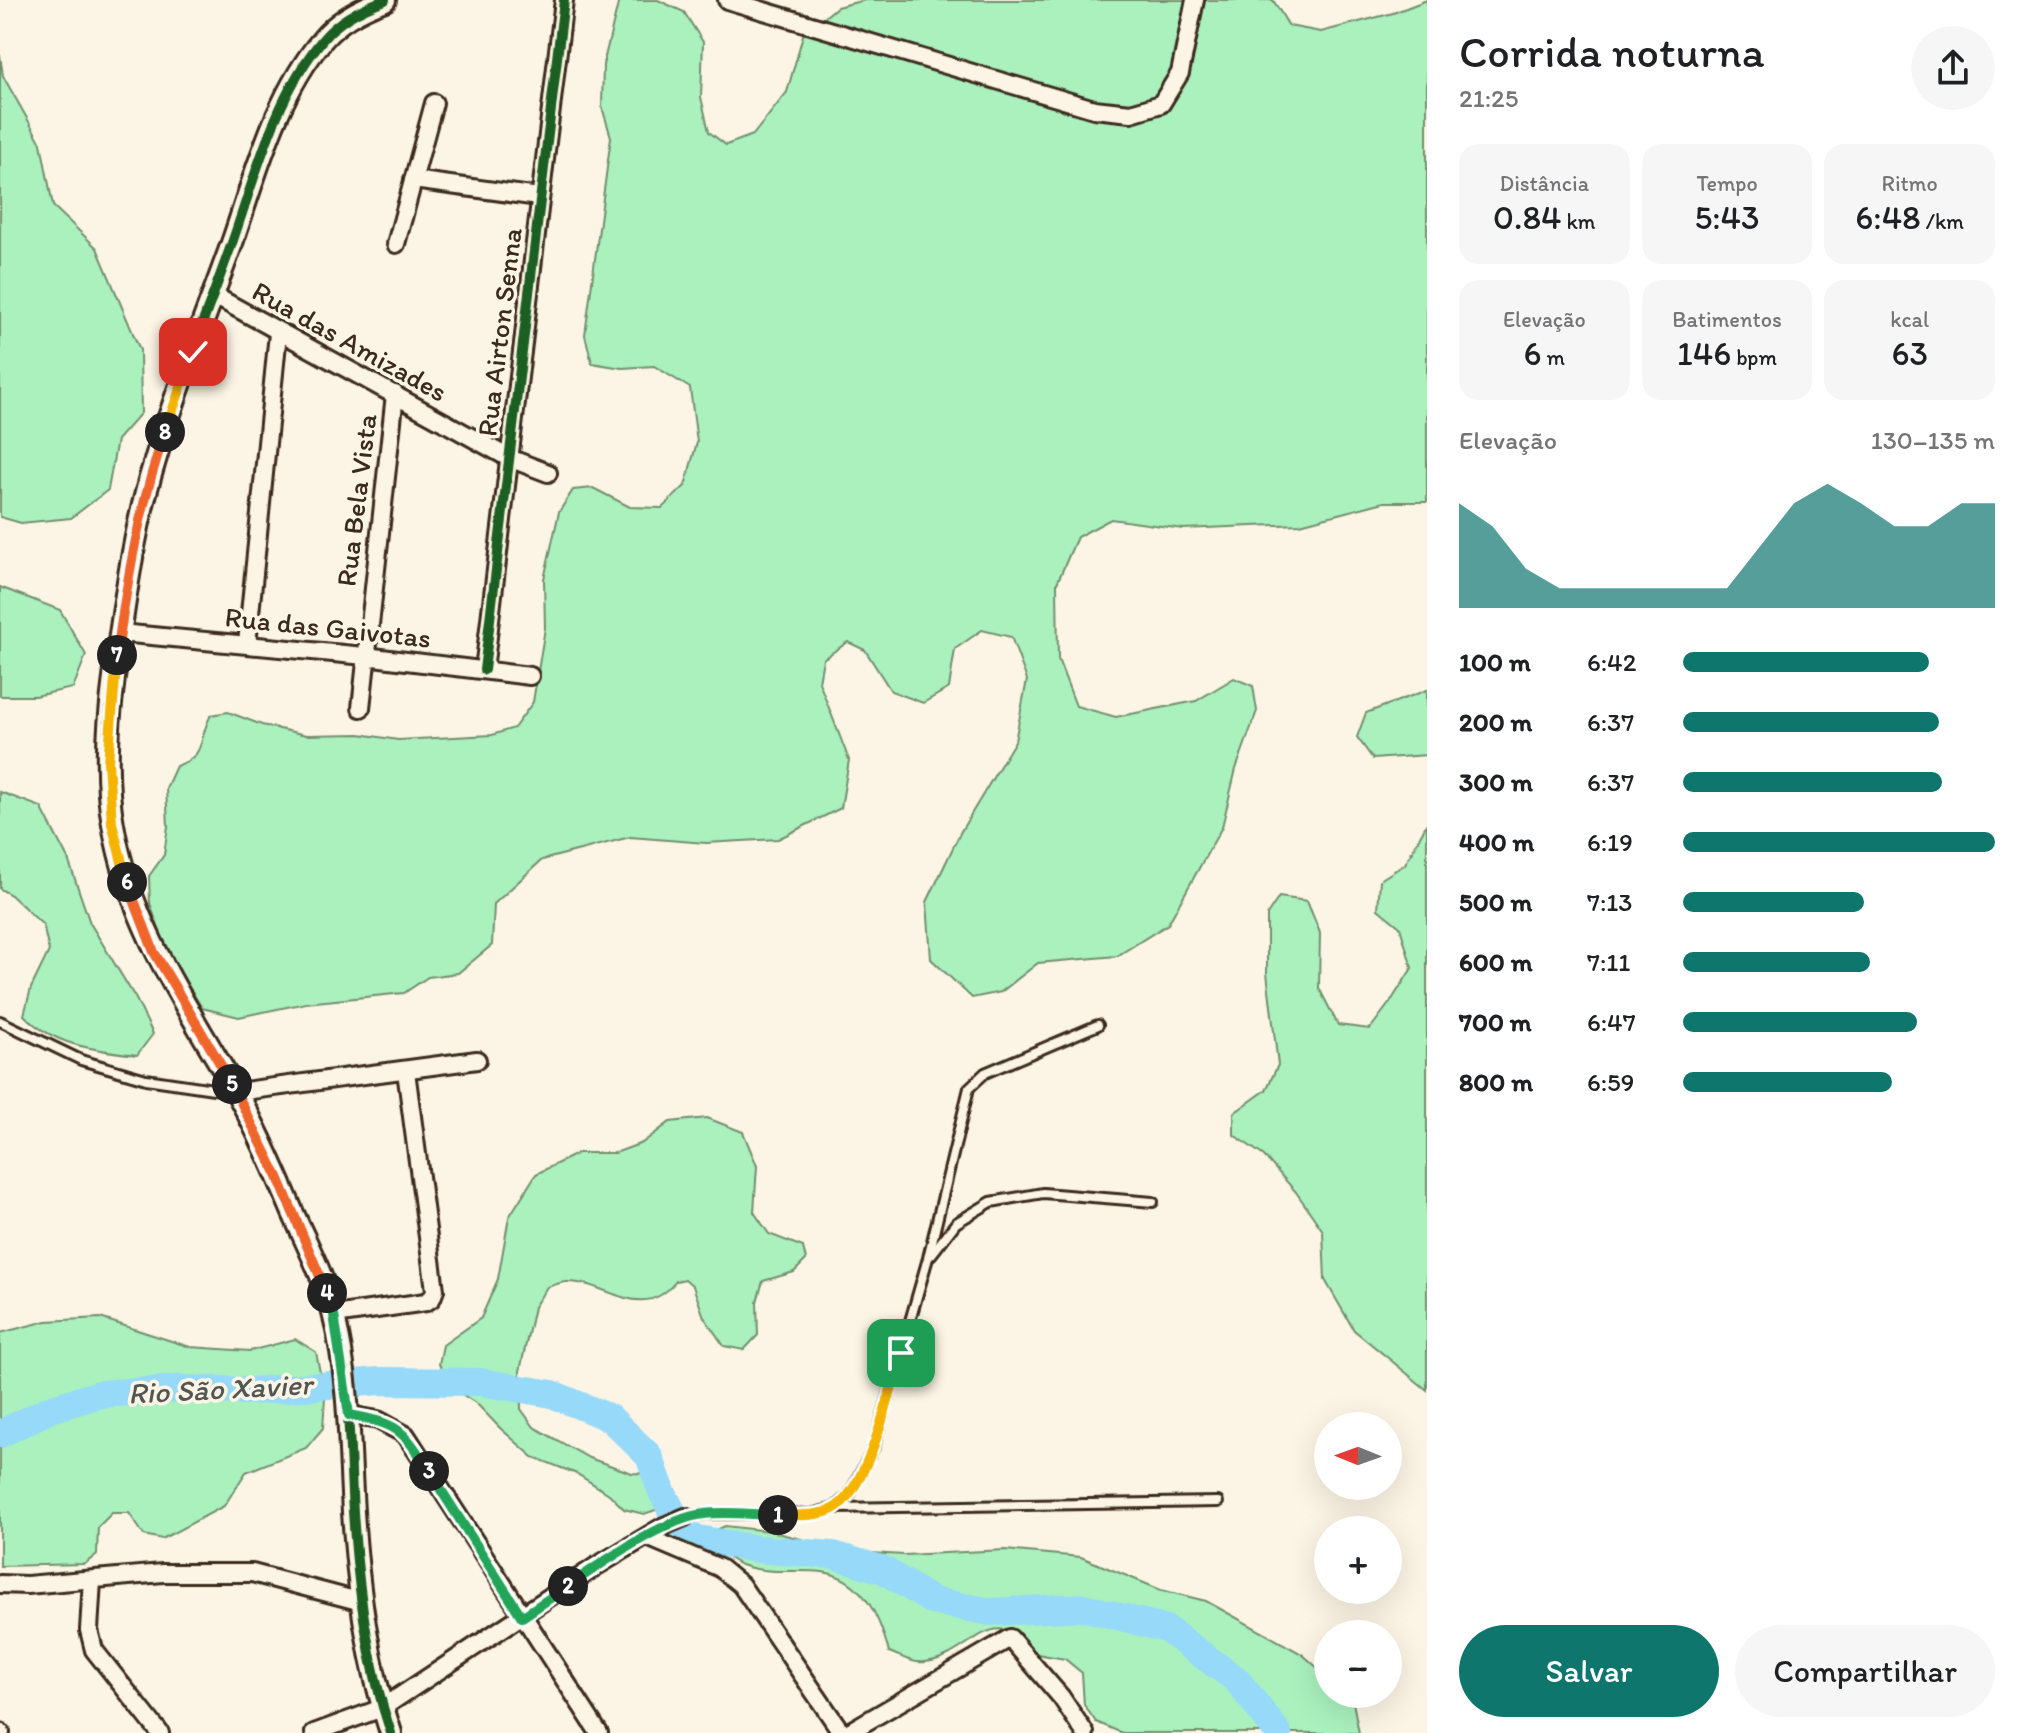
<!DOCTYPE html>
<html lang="pt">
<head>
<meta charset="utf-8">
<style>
	body { margin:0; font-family:Itim,sans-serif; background:#f6f6f6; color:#202124; height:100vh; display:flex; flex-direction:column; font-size:30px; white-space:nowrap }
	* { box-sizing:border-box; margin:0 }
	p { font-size:26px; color:#757577 }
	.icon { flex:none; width:44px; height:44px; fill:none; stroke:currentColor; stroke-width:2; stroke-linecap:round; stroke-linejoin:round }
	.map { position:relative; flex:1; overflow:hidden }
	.sheet { display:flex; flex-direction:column; background:#fff; width:600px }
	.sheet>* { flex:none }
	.needle { width:52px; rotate:271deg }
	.controls { position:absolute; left:1314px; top:1412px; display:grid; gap:16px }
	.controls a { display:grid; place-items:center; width:88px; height:88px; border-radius:50%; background:#fff; box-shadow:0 8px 32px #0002; font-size:40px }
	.pin { position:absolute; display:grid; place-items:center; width:68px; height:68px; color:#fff; margin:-34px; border-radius:16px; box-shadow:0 4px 12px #0006 }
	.km { position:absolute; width:40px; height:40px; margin:-20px; border-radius:50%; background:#222; color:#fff; font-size:22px; line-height:40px; text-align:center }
	.round { display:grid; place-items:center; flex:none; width:84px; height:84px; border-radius:42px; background:#f6f6f6 }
	.summary { display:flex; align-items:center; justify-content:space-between; height:136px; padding:0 32px }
	h1 { font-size:44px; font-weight:600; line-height:60px }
	.stats { display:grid; grid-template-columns:repeat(3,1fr); gap:12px; height:136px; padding:8px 32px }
	.stats div { display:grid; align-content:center; border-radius:20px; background:#f6f6f6; text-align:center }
	.stats b { font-size:34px; font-weight:600 }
	.stats small { font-size:22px; font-weight:400 }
	.stats p { font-size:22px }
	.chart { height:224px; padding:16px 32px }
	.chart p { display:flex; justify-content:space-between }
	.chart svg { width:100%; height:144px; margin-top:8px; fill:#0f766e; opacity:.7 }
	.button { display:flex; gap:16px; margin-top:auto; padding:16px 32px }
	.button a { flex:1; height:92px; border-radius:48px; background:#0f766e; color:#fff; font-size:32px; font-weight:600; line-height:92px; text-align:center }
	.button a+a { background:#f6f6f6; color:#202124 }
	ul { padding:0 32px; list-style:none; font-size:26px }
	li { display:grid; grid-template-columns:128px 96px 1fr; align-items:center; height:60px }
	li i { height:20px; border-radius:10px; background:#0f766e }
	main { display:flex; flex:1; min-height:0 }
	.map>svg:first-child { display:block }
	.green { fill:#aaf1be; stroke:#728e6e; stroke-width:2 }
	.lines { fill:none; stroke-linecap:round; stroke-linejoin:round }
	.river { stroke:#96d9f8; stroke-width:28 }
	.service-casing { stroke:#3b2a1e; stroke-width:14 }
	.minor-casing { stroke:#3b2a1e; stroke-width:22 }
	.tertiary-casing { stroke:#3b2a1e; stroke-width:26 }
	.service { stroke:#fcf5e5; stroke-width:8 }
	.minor { stroke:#fcf5e5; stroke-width:16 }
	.tertiary { stroke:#fcf5e5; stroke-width:20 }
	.cycleway-casing { stroke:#fcf5e5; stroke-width:15 }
	.cycleway { stroke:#1b5e20; stroke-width:10 }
	.split-1-casing { stroke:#fff; stroke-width:16 }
	.split-2-casing { stroke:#fff; stroke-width:16 }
	.split-3-casing { stroke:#fff; stroke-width:16 }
	.split-4-casing { stroke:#fff; stroke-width:16 }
	.split-5-casing { stroke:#fff; stroke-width:16 }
	.split-6-casing { stroke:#fff; stroke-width:16 }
	.split-7-casing { stroke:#fff; stroke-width:16 }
	.split-8-casing { stroke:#fff; stroke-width:16 }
	.split-9-casing { stroke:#fff; stroke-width:16 }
	.split-1 { stroke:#f5b400; stroke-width:10 }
	.split-2 { stroke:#22a559; stroke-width:10 }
	.split-3 { stroke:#22a559; stroke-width:10 }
	.split-4 { stroke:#22a559; stroke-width:10 }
	.split-5 { stroke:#f0652b; stroke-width:10 }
	.split-6 { stroke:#f0652b; stroke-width:10 }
	.split-7 { stroke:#f5b400; stroke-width:10 }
	.split-8 { stroke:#f0652b; stroke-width:10 }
	.split-9 { stroke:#f5b400; stroke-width:10 }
	.labels { text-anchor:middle; stroke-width:7; stroke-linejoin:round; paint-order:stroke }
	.street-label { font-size:28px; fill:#3b2a1e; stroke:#fcf5e5 }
	.water-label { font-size:30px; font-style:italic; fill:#525654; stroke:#fcf5e5 }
</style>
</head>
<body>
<main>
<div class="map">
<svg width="1427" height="1733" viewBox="0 0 1427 1733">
	<rect width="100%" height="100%" fill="#fcf5e5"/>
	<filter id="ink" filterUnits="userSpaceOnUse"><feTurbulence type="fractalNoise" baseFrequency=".0125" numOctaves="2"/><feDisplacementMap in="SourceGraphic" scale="16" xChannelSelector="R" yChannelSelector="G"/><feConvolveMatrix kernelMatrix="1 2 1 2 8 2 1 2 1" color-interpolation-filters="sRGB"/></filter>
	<g filter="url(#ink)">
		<g class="green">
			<path d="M 619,0 L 658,0 L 684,12 L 703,42 L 701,97 L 709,132 L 726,145 L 753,135 L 787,92 L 803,35 L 837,7 L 865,0 L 1273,0 L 1289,26 L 1321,32 L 1393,13 L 1427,0 L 1427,502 L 1384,502 L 1300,524 L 1183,529 L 1111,519 L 1077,537 L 1057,583 L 1058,659 L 1076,706 L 1116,717 L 1196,701 L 1234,678 L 1253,686 L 1257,711 L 1236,769 L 1222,827 L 1168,924 L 1117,956 L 1038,963 L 1001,992 L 972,998 L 931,959 L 927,902 L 961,831 L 1015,741 L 1027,680 L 1011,637 L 982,630 L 955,649 L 949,688 L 923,703 L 891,691 L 865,650 L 848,642 L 823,659 L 819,682 L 849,760 L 841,808 L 778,839 L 706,843 L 630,837 L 542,860 L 494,904 L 492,945 L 458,973 L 428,977 L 404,993 L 306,1003 L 239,1017 L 202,1008 L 166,950 L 150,903 L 149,876 L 164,855 L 168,826 L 166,788 L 176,766 C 208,755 197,740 211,715 L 228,712 L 262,725 L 306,735 L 360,734 L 398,740 L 492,735 L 514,728 L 533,702 L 545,628 L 544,579 L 559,512 L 573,490 L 593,488 L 630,507 L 662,508 L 685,486 L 697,442 L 690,388 L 654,366 L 622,368 L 592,363 L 585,335 L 611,137 L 602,107 L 603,65 Z"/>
			<polygon points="0,55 3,76 41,143 53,206 97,248 140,350 141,413 117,440 108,490 71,518 21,523 0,517"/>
			<polygon points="0,587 60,610 86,655 73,688 35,696 0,696"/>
			<polygon points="1427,690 1427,755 1373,759 1357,737 1366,713"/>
			<path d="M 0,792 L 41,807 L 68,859 L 90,923 L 136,999 L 153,1034 L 137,1055 C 95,1050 54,1046 24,1015 L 31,988 L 49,951 L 43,925 L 11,895 L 0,889 Z"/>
			<polygon points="1427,823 1427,1390 1354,1330 1325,1280 1323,1231 1296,1192 1264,1156 1234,1135 1234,1113 1266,1090 1278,1065 1267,973 1267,915 1279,897 1307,901 1320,933 1319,988 1338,1025 1370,1029 1391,1001 1412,968 1400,927 1378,909 1380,880 1405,864"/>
			<path d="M 707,1118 L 743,1132 L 757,1166 L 754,1212 L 769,1234 L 803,1247 L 806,1260 L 794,1272 L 763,1281 L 757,1302 L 758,1335 L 744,1350 L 724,1346 L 704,1317 L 693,1286 L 685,1279 L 676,1281 C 642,1325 605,1280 566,1282 C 560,1282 553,1286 547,1287 L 534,1307 L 520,1371 L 521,1409 L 534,1427 L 589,1458 L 632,1473 L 665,1475 L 673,1484 L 672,1496 L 659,1509 L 644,1514 L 624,1509 L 609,1494 L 577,1474 L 533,1457 L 500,1428 L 477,1404 L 452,1388 L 439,1364 L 443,1345 L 481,1318 L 498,1279 L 509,1217 L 536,1174 L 578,1153 L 615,1153 L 642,1143 L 670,1122 Z"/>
			<polygon points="100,1318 190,1347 250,1351 295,1339 316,1352 325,1398 323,1428 306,1448 246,1472 224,1506 162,1539 144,1535 129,1513 112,1513 98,1527 97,1554 85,1564 0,1566 0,1333 47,1321"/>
			<path d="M 725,1526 L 769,1531 L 854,1552 L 904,1555 L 1005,1550 L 1081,1557 L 1161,1590 L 1206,1601 L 1302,1654 L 1328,1677 L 1328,1694 L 1348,1694 L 1352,1697 L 1359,1733 L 1122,1733 L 1096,1722 L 1084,1705 L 1082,1673 L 1065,1659 L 1037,1654 C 991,1596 973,1657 925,1662 C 914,1664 900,1656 889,1652 C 879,1616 863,1578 822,1572 C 795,1569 770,1575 741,1565 C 732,1561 723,1553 715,1548 L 714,1531 Z"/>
		</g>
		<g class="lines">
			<polyline class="river" points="0,1434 50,1409 100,1394 178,1389 251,1391 381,1381 480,1382 552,1394 610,1418 649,1456 662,1492 681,1529 698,1539 757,1549 833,1555 884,1570 932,1601 991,1612 1083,1607 1166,1629 1237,1680 1278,1733"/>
			<g class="service-casing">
				<g id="service">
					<polyline points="0,1021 81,1060 146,1079 234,1092"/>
					<polyline points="931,1255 956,1223 991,1202 1043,1193 1153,1202"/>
					<polyline points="834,1508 1218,1502"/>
					<polyline points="685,1517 706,1514 811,1514 834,1508 850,1494 874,1447 928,1258 969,1088 985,1073 1098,1025"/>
				</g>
			</g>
			<g class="minor-casing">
				<g id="minor">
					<polyline points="727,0 1094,109 1131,113 1161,104 1180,73 1195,0"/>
					<polyline points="413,180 539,197"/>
					<polyline points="396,244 434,103"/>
					<polyline points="213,295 509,458 548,473"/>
					<polyline points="120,633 365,656 530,676"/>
					<polyline points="247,644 278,333"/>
					<polyline points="484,670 564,0"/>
					<polyline points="361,708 395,394"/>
					<polyline points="237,1092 477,1060"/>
					<polyline points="334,1315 426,1302 432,1298 435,1290 406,1071"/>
					<polyline points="349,1415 378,1420 406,1435 599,1733"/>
					<polyline points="647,1537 720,1568 741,1585 842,1733"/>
					<polyline points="92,1580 89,1630 94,1650 160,1733"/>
					<polyline points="0,1584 27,1585 163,1573 252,1573 362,1602"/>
					<polyline points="0,1732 1,1733"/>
					<polyline points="314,1733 382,1708 595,1567 664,1526 685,1517"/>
					<polyline points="847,1733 1010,1638 1061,1697 1085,1733"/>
				</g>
			</g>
			<g class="tertiary-casing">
				<path id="tertiary" d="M 385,0 C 362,8 339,20 323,39 C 275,96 256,174 232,243 C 206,316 176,389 154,464 C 135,526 126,592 117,656 C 109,711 103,770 113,824 C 129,922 184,1002 233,1086 C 256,1126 275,1170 293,1213 C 308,1247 326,1281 334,1317 C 350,1381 349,1447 353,1512 C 358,1587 367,1662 391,1733"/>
			</g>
			<use href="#service" class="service"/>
			<use href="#minor" class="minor"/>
			<use href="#tertiary" class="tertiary"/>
			<g class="cycleway-casing">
				<g id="cycleway">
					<path d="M 385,0 C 362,8 339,20 323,39 C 275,96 256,174 232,243 C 206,316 176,389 154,464 C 135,526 126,592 117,656 C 109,711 103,770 113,824 C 129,922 184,1002 233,1086 C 256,1126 275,1170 293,1213 C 308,1247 326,1281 334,1317 C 350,1381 349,1447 353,1512 C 358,1587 367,1662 391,1733"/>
					<polyline points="484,670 564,0"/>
				</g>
			</g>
			<use href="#cycleway" class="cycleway"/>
		</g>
	</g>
	<g class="lines" filter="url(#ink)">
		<g class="split-1-casing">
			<path id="split-1" d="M 778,1515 C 795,1515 817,1517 833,1509 C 869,1490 890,1390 901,1353"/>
		</g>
		<g class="split-2-casing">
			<path id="split-2" d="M 568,1586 C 602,1563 665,1518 704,1514 C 728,1511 754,1515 778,1515"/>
		</g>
		<g class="split-3-casing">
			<polyline id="split-3" points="429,1471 522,1617 568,1586"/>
		</g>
		<g class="split-4-casing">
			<path id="split-4" d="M 327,1293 L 334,1315 L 349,1415 C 399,1424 403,1429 429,1471"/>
		</g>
		<g class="split-5-casing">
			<polyline id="split-5" points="232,1084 278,1177 327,1293"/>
		</g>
		<g class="split-6-casing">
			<polyline id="split-6" points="127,882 154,952 232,1084"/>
		</g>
		<g class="split-7-casing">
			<polyline id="split-7" points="117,655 108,762 112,823 127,882"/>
		</g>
		<g class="split-8-casing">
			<path id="split-8" d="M 117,655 C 127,580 140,504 165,432"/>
		</g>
		<g class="split-9-casing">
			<polyline id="split-9" points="165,432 193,352"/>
		</g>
		<use href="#split-1" class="split-1"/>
		<use href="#split-2" class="split-2"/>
		<use href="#split-3" class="split-3"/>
		<use href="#split-4" class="split-4"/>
		<use href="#split-5" class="split-5"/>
		<use href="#split-6" class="split-6"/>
		<use href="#split-7" class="split-7"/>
		<use href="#split-8" class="split-8"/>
		<use href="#split-9" class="split-9"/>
	</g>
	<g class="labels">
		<g class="street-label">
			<text transform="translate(499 332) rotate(-83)" y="10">Rua Airton Senna</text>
			<text transform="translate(350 341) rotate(29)" y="10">Rua das Amizades</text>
			<text transform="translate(356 500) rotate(-83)" y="10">Rua Bela Vista</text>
			<text transform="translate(328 627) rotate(6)" y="10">Rua das Gaivotas</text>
		</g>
		<g class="water-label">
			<text transform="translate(220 1389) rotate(-3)" y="10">Rio São Xavier</text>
		</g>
	</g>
</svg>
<div class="controls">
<a><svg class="needle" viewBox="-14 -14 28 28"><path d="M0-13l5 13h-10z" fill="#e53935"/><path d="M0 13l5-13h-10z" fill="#757577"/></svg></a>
<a>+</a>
<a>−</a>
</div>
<div class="pin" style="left:901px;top:1353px;background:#1e9e55"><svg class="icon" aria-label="arrive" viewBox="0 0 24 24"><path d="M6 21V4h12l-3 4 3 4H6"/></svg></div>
<div class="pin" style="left:193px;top:352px;background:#d93025"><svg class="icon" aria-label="check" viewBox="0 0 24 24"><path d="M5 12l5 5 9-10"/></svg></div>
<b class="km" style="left:778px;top:1515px">1</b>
<b class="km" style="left:568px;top:1586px">2</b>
<b class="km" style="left:429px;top:1471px">3</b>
<b class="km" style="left:327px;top:1293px">4</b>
<b class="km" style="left:232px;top:1084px">5</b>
<b class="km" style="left:127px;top:882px">6</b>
<b class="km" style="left:117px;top:655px">7</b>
<b class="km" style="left:165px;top:432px">8</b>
</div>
<section class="sheet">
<div class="summary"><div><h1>Corrida noturna</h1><p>21:25</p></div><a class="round"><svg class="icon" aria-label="share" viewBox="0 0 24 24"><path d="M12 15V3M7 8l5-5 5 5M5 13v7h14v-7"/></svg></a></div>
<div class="stats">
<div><p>Distância</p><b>0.84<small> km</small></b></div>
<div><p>Tempo</p><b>5:43</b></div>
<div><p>Ritmo</p><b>6:48<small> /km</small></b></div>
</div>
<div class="stats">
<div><p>Elevação</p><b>6<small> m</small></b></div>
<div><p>Batimentos</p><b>146<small> bpm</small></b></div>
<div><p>kcal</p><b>63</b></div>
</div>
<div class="chart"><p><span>Elevação</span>130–135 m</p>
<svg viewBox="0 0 160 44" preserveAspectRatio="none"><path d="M0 44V12L10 19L20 32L30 38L40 38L50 38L60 38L70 38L80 38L90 25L100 12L110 6L120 12L130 19L140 19L150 12L160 12V44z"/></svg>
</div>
<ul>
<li><b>100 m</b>6:42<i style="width:79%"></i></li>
<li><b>200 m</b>6:37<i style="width:82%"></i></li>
<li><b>300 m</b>6:37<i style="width:83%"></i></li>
<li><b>400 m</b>6:19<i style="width:100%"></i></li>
<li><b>500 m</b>7:13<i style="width:58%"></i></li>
<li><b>600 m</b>7:11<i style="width:60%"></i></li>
<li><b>700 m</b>6:47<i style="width:75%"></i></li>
<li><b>800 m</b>6:59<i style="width:67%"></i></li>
</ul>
<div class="button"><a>Salvar</a><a>Compartilhar</a></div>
</section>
</main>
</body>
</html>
